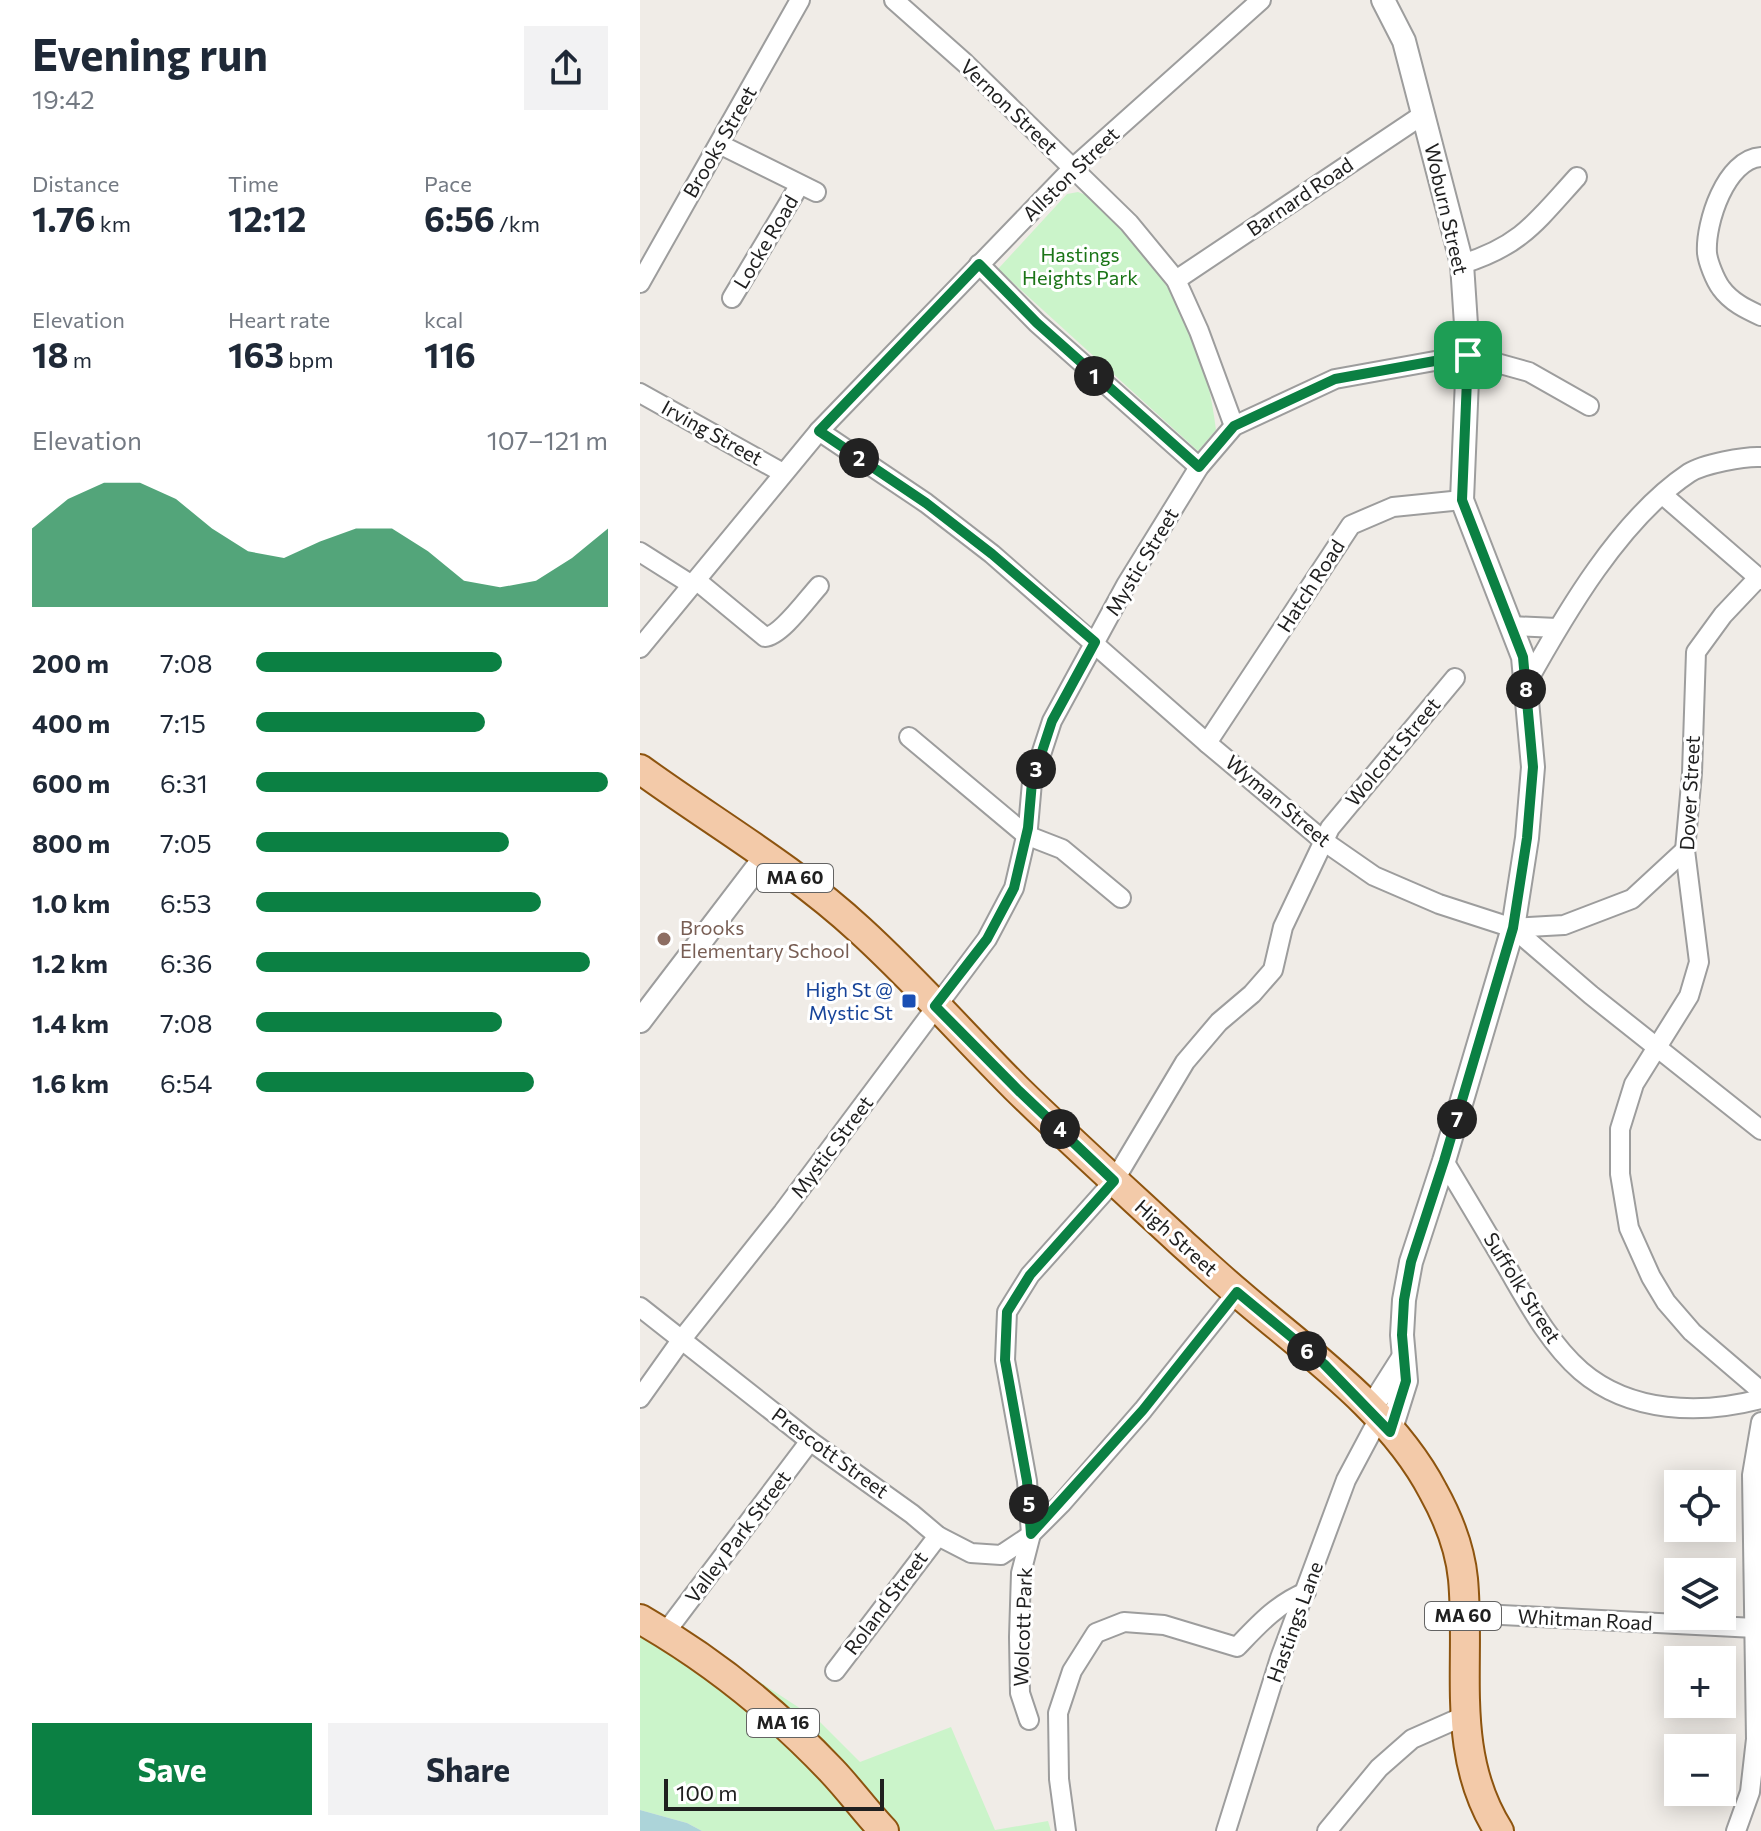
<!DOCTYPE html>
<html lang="en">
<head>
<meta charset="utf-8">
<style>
	body { margin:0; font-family:Commissioner,sans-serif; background:#f2f2f3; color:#1f2937; height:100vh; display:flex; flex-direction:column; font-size:30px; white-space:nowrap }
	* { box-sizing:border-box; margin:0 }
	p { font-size:26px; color:#747a83 }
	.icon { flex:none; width:44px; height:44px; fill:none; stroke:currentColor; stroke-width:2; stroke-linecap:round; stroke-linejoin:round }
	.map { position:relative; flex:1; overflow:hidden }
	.side { display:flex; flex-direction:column; background:#fff; width:640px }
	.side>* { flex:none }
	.controls { position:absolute; left:1024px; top:1470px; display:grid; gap:16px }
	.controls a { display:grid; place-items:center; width:72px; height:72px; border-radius:0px; background:#fff; box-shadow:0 4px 20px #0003; font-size:40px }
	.scale { position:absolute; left:24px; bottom:20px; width:220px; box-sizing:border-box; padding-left:8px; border:4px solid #202020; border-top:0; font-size:22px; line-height:28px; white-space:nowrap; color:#202020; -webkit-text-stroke:6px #fff; paint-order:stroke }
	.pin { position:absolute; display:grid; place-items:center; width:68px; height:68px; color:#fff; margin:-34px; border-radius:16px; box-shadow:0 4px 12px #0006 }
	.km { position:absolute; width:40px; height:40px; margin:-20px; border-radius:50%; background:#222; color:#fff; font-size:22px; line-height:40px; text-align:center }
	.round { display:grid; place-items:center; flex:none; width:84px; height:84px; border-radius:0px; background:#f2f2f3 }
	.headline { display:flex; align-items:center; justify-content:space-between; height:136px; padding:0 32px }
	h1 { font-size:44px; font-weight:700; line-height:60px }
	.figures { display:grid; grid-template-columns:repeat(3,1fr); gap:12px; height:136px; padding:8px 32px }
	.figures div { display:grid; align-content:center }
	.figures b { font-size:34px; font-weight:700 }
	.figures small { font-size:22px; font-weight:400 }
	.figures p { font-size:22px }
	.chart { height:224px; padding:16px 32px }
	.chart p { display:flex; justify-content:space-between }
	.chart svg { width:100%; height:144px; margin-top:8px; fill:#0b8043; opacity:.7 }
	.button { display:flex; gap:16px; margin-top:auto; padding:16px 32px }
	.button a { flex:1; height:92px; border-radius:0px; background:#0b8043; color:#fff; font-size:32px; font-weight:700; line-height:92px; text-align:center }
	.button a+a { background:#f2f2f3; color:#1f2937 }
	ul { padding:0 32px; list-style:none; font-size:26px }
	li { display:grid; grid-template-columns:128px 96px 1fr; align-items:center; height:60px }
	li i { height:20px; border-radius:10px; background:#0b8043 }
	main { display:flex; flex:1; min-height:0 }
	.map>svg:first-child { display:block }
	.park { fill:#cbf4ca }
	.water { fill:#acd4d9 }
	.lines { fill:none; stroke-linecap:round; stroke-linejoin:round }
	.minor-casing { stroke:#9d9d9d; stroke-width:22 }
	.tertiary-casing { stroke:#9d9d9d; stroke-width:26 }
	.primary-casing { stroke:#8d540f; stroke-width:32 }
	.minor { stroke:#fff; stroke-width:18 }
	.tertiary { stroke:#fff; stroke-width:22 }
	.primary { stroke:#f3caa9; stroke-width:28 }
	.route-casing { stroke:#fff; stroke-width:16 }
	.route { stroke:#0b8043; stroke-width:10 }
	.education-dot { fill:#8d6e63; stroke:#fff; stroke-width:3 }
	.transit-dot { fill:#1a4fb4; stroke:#fff; stroke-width:3 }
	.labels { text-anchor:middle; stroke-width:6; stroke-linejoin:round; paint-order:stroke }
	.shield { fill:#fff; stroke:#636363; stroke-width:2 }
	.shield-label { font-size:18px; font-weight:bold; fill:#202020 }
	.street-label { font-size:20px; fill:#202020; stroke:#fff }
	.park-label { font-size:20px; fill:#1b7517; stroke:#fff }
	.education-label { font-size:20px; fill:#785e54; stroke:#fff; text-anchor:start }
	.transit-label { font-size:20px; fill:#164399; stroke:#fff; text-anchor:end }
</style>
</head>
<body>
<main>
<section class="side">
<div class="headline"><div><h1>Evening run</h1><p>19:42</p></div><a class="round"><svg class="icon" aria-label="share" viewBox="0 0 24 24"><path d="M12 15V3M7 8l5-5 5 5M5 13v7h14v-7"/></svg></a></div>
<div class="figures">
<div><p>Distance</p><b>1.76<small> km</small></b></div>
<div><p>Time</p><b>12:12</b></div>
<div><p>Pace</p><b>6:56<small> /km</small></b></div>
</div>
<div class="figures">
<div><p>Elevation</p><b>18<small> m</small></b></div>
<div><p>Heart rate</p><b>163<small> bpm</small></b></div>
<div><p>kcal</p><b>116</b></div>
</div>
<div class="chart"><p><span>Elevation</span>107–121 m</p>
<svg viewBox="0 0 160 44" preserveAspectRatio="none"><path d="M0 44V20L10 11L20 6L30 6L40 11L50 20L60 27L70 29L80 24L90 20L100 20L110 27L120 36L130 38L140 36L150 29L160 20V44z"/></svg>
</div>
<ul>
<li><b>200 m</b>7:08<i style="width:70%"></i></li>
<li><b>400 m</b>7:15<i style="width:65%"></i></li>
<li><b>600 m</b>6:31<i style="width:100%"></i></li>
<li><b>800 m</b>7:05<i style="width:72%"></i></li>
<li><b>1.0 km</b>6:53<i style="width:81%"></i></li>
<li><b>1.2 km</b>6:36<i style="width:95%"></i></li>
<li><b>1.4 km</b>7:08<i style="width:70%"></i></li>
<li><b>1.6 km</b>6:54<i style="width:79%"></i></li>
</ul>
<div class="button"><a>Save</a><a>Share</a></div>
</section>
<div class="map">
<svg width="1121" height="1831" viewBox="0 0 1121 1831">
	<rect width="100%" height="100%" fill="#f0ece7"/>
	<g class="park">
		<path d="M 438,192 C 457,198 467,212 480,226 C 535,285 567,350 576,430 L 558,451 L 358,269 L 427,194 Z"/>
		<polygon points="0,1604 178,1720 220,1762 311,1727 355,1830 408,1821 411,1831 62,1831 47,1823 0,1810"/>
	</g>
	<polygon class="water" points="0,1810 47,1823 62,1831 0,1831"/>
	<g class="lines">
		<g class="minor-casing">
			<g id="minor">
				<polyline points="254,0 325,63 489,223 536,280 559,331 594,426"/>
				<polyline points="79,144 176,192"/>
				<path d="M 1121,157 C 1086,159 1065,223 1067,253 C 1068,262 1075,280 1081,288 C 1091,302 1106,309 1121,316"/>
				<polyline points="339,264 397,323 559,467"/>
				<path d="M 822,264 C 881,246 897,221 937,177"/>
				<polyline points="536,280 784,114"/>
				<polyline points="0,283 160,0"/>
				<polyline points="92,298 159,186"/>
				<polyline points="0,393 143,473"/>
				<polyline points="179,431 286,503 352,554 567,743 685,842 734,876 799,904 873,928 951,995 1121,1130"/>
				<polyline points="1023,495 1121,580"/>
				<polyline points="0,552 52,585"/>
				<polyline points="1118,578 1083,615 1056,652 1052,773 1045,850 1059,962 1049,996 994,1084 980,1129 980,1174 989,1228 1011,1277 1026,1302 1052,1332 1121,1391"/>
				<path d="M 56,580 L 125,637 C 141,636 167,599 179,586"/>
				<polyline points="870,626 917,628"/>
				<polyline points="0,648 179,431 433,168 621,0"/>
				<path d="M 885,686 C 925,614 980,519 1049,473 C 1063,464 1105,456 1121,457"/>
				<polyline points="269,737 386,835 422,849 481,898"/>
				<polyline points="567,743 711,525 753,507 822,500"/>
				<polyline points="873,928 924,925 992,899 1045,850"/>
				<path d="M 804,1161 C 825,1196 846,1231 867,1267 C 888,1303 909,1343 941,1371 C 990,1413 1061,1415 1121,1399"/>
				<polyline points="0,1307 170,1441 272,1514 298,1536 331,1553 361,1555 388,1537 421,1504 503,1410 597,1292"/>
				<polyline points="0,1398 42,1339 143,1212 347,939 374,888 388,828 392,782 412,721 486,585 559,467 594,426 695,379 828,355 889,372 949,406"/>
				<polyline points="823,1613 1115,1628"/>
				<polyline points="25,1633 170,1441"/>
				<polyline points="195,1671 298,1536"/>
				<polyline points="389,1720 380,1693 379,1637 381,1573 391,1534 387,1481 365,1360 367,1312 390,1275 474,1181 545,1062 579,1022 612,994 633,970 643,927 690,828 815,678"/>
				<path d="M 426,1831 L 419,1779 L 418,1713 L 432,1671 L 456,1633 L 484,1622 L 524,1625 L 597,1647 C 619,1624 637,1604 666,1592"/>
				<polyline points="586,1831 640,1658 706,1480 739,1418"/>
				<polyline points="687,1831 739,1768 772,1739 824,1716"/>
				<polyline points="1096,1831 1110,1792 1116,1739 1112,1475 1121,1422"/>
			</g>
		</g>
		<g class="tertiary-casing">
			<g id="tertiary">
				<polyline points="743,0 764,41 822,264 828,355 822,500 883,657 893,767 887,838 873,928 804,1161 771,1262 764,1300 762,1335 766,1381 750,1432"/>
				<polyline points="0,1021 126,856"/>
				<polyline points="730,1410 763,1358"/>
			</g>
		</g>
		<g class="primary-casing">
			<g id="primary">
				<path d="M 0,769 C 73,822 153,868 220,930 C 275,980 324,1036 376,1088 C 431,1142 488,1193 544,1245 C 562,1261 579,1277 598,1293 C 665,1351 751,1410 793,1491 C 808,1518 820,1548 823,1579 C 831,1665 809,1752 859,1831"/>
				<path d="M 0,1619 C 70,1659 136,1712 192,1771 C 210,1790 226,1812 244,1831"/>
			</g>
		</g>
		<use href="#minor" class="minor"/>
		<use href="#tertiary" class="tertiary"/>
		<use href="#primary" class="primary"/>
	</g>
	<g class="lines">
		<g class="route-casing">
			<polygon id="route" points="339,264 397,323 559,467 594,426 695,379 828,355 822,500 883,657 893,767 887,838 873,928 804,1161 771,1262 764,1300 762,1335 766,1381 750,1432 684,1364 597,1292 503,1410 391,1534 387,1481 365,1360 367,1312 390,1275 474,1181 379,1091 295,1006 347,939 374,888 388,828 392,782 412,721 455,642 352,554 286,503 179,431"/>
		</g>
		<use href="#route" class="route"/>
	</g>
	<circle class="education-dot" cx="24" cy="939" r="8"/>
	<rect class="transit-dot" x="261" y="993" width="16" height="16" rx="4"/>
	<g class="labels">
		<g class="shield">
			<rect x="117" y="864" width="76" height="28" rx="6"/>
			<rect x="785" y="1602" width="76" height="28" rx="6"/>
			<rect x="107" y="1709" width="72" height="28" rx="6"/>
		</g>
		<g class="shield-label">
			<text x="155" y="884">MA 60</text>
			<text x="823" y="1622">MA 60</text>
			<text x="143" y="1729">MA 16</text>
		</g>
		<g class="street-label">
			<text transform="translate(369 107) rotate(44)" y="7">Vernon Street</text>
			<text transform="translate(80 142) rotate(-60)" y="7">Brooks Street</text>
			<text transform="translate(431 174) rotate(-44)" y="7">Allston Street</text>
			<text transform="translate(660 197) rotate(-34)" y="7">Barnard Road</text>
			<text transform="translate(806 209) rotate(77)" y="7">Woburn Street</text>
			<text transform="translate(126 242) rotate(-59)" y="7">Locke Road</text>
			<text transform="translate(72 433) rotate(29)" y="7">Irving Street</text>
			<text transform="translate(502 562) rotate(-59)" y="7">Mystic Street</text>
			<text transform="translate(671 586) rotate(-57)" y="7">Hatch Road</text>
			<text transform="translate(753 752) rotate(-50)" y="7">Wolcott Street</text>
			<text transform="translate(1050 793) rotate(-87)" y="7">Dover Street</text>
			<text transform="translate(638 801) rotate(40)" y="7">Wyman Street</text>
			<text transform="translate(192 1147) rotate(-53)" y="7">Mystic Street</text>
			<text transform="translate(536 1238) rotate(42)" y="7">High Street</text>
			<text transform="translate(882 1288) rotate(58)" y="7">Suffolk Street</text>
			<text transform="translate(190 1453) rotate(36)" y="7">Prescott Street</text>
			<text transform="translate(98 1537) rotate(-53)" y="7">Valley Park Street</text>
			<text transform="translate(246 1603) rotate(-53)" y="7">Roland Street</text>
			<text transform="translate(945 1620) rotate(3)" y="7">Whitman Road</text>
			<text transform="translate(655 1622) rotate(-70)" y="7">Hastings Lane</text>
			<text transform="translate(383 1627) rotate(-88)" y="7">Wolcott Park</text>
		</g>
		<g class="park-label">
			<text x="440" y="262">Hastings<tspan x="440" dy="23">Heights Park</tspan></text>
		</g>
		<g class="education-label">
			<text x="40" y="935">Brooks<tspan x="40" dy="23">Elementary School</tspan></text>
		</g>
		<g class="transit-label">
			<text x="253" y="997">High St @<tspan x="253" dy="23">Mystic St</tspan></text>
		</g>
	</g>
</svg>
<div class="controls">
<a><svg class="icon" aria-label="locate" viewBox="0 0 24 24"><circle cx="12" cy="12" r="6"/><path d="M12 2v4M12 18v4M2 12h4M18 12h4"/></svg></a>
<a><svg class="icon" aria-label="layers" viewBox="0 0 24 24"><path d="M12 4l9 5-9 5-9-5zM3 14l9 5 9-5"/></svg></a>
<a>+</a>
<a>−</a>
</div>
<div class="scale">100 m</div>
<div class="pin" style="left:828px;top:355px;background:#1e9e55"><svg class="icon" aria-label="arrive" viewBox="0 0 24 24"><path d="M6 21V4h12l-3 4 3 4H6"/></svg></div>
<b class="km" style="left:454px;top:376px">1</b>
<b class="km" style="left:219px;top:458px">2</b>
<b class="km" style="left:396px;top:769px">3</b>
<b class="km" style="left:420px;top:1129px">4</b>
<b class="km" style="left:389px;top:1504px">5</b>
<b class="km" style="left:667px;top:1351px">6</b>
<b class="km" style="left:817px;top:1119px">7</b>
<b class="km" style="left:886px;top:689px">8</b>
</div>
</main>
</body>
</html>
